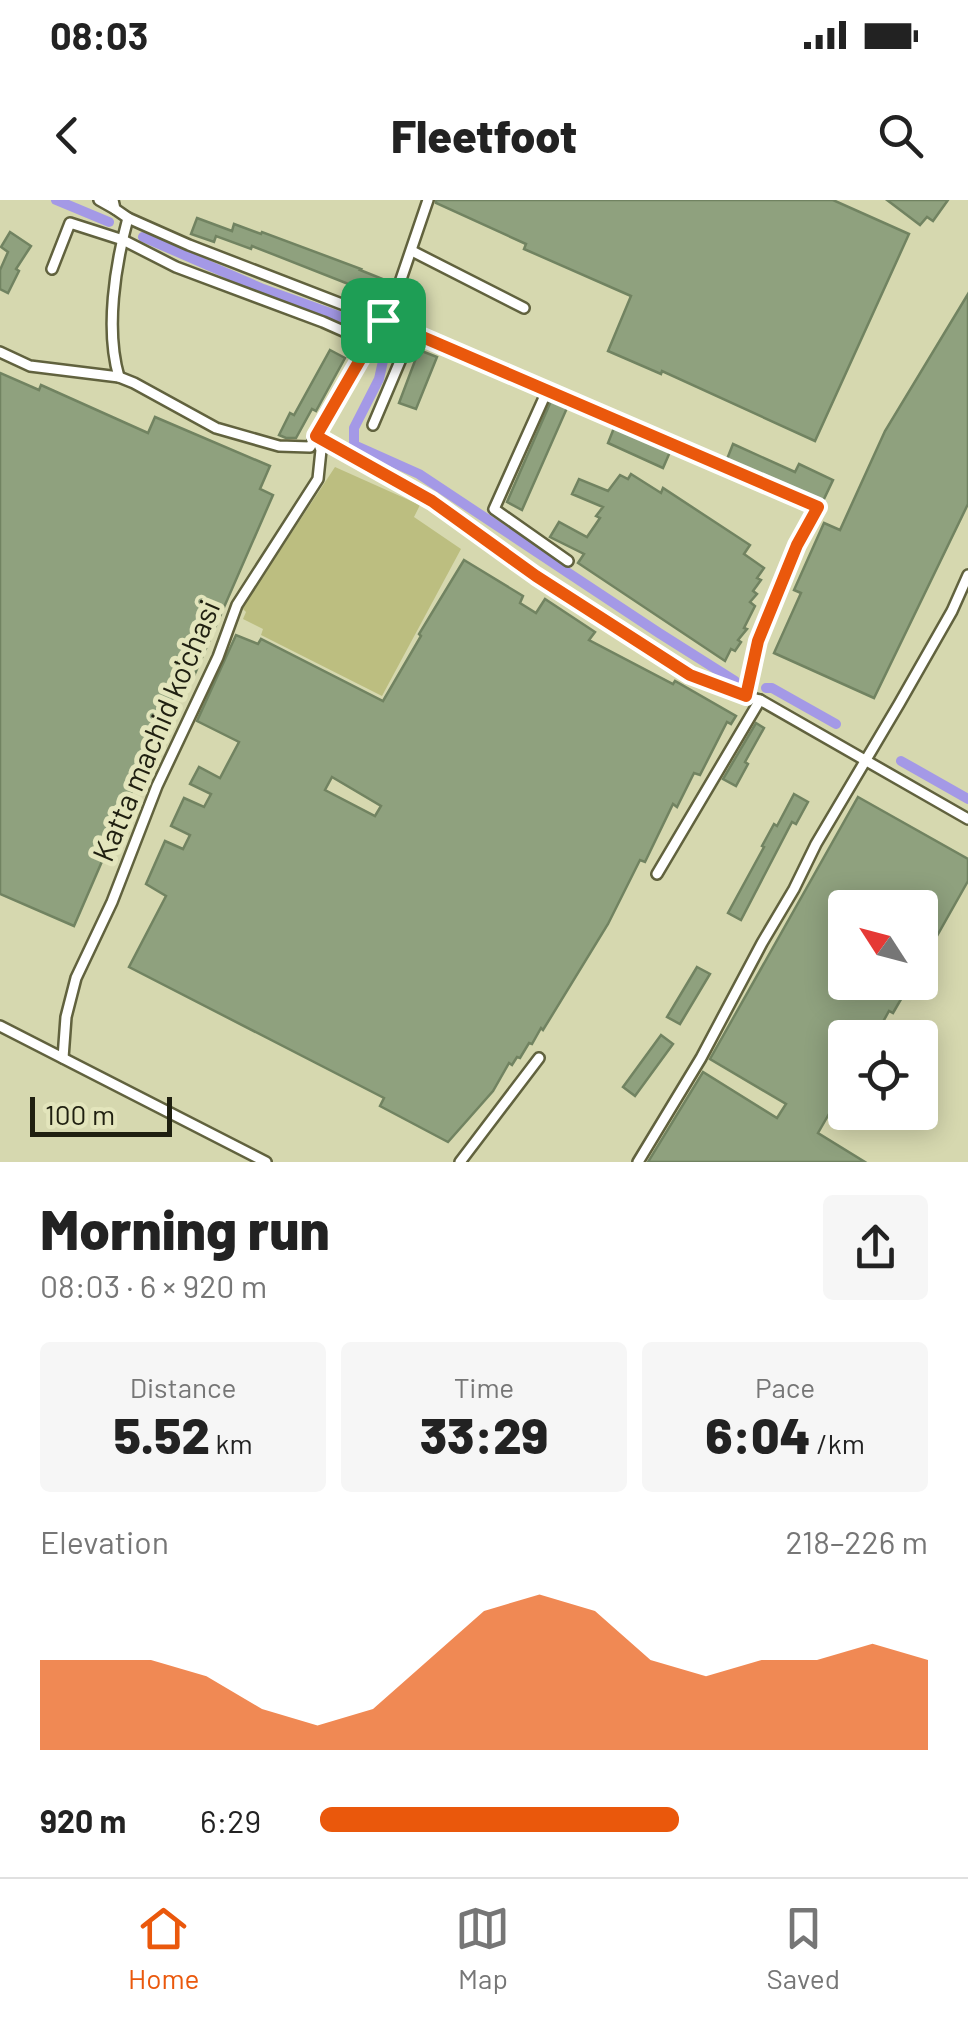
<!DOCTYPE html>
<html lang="en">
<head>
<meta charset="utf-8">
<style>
	body { margin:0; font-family:Barlow,sans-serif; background:#f6f6f6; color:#222; height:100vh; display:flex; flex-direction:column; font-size:38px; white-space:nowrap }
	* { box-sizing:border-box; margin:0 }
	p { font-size:32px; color:#767676 }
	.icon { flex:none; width:55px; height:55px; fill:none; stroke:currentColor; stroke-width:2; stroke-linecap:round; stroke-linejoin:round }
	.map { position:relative; height:962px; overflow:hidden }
	.side { display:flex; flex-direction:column; background:#fff; flex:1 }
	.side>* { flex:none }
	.needle { width:65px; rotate:306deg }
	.fabs { position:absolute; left:828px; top:690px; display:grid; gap:20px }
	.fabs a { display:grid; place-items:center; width:110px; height:110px; border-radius:10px; background:#fff; box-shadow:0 5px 25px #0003; font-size:50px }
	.scale { position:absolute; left:30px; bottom:25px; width:142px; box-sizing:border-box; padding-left:10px; border:5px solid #1f1f10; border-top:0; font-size:28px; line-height:35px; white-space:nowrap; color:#1f1f10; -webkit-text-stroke:8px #e3e5bc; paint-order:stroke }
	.pin { position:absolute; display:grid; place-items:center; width:85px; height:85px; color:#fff; margin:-42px; border-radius:20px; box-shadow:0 5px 15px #0006 }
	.round { display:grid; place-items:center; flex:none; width:105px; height:105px; border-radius:10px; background:#f6f6f6 }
	.headline { display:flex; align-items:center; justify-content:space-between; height:170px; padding:0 40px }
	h1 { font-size:55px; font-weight:800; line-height:75px }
	.metrics { display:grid; grid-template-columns:repeat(3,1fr); gap:15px; height:170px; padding:10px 40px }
	.metrics div { display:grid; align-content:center; border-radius:10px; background:#f6f6f6; text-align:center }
	.metrics b { font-size:50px; font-weight:800 }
	.metrics small { font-size:28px; font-weight:400 }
	.metrics p { font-size:28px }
	.chart { height:280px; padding:20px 40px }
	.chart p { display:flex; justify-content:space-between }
	.chart svg { width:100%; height:180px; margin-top:10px; fill:#ea580c; opacity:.7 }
	ul { padding:0 40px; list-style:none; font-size:32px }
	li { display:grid; grid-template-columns:160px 120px 1fr; align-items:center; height:75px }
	li i { height:25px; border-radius:12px; background:#ea580c }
	.status { display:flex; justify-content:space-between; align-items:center; height:70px; padding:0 50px; background:#fff; direction:ltr }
	.status svg { height:28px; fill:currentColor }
	header { display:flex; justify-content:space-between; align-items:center; height:130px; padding:0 40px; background:#fff; font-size:45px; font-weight:800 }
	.tab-bar { display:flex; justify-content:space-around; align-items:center; height:140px; border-top:2px solid #e0e0e0; background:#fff; font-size:28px; color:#767676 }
	.tab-bar a { display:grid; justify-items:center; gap:5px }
	.tab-bar .selected { color:#ea580c }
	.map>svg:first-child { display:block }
	.green { fill:#bcbe80 }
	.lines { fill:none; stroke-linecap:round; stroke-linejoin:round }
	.canal { stroke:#a499e6; stroke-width:10 }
	.building { fill:#8fa17e; stroke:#718361; stroke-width:2.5; fill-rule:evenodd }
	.minor-casing { stroke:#61623e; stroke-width:14 }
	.minor { stroke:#fff; stroke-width:9 }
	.route-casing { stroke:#fff; stroke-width:20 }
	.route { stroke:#ea580c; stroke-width:12 }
	.labels { text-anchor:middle; stroke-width:10; stroke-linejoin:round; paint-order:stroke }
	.street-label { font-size:30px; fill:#1f1f10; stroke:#e3e5bc }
</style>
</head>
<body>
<div class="status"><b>08:03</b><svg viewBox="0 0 49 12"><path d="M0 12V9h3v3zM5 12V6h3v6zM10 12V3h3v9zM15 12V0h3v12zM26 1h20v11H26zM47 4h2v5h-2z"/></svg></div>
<header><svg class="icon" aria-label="back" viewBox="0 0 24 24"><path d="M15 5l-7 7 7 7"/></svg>Fleetfoot<svg class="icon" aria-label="search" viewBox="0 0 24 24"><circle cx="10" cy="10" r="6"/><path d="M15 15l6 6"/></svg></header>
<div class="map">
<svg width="968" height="962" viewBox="0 0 968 962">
	<rect width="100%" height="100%" fill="#d6d8af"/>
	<polygon class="green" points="335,267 420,305 414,317 461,349 382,496 261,435 263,429 243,419 246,412 242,408"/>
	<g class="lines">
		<g class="canal">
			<polyline points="56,0 109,22"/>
			<polyline points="143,37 263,89 358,123 387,143 379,179 354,228 354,245 419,274 659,433 735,481"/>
			<polyline points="766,488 772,488 836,524"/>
			<polyline points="901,561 968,599"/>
		</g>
	</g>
	<g class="building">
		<polygon points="436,0 833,0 909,34 815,241 662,171 661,174 608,151 631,96 524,49 526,44 436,3"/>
		<polygon points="887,0 948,0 933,21 927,17 920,25"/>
		<polygon points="197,18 232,31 234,24 261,34 262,32 361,69 360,70 390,82 384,98 252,46 251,49 216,36 214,42 191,34"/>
		<polygon points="10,32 31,46 16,69 19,71 8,93 0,89 0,70 8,52 1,47"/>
		<polygon points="968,94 968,304 874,498 774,453 801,393 794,390 824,323 840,330 885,231"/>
		<polygon points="330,150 345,158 316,211 312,209 296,238 286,238 279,235 290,213 294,215"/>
		<polygon points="419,150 437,157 416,209 399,203"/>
		<polygon points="0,173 39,190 41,185 148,233 155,217 270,266 260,289 273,295 194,476 184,472 74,726 0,694"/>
		<polygon points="551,201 567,208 522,310 507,302"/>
		<polygon points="614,228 670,252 663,268 608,243"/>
		<polygon points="733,244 795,272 799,264 833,280 823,301 727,259"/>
		<polygon points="631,274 661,293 663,288 750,345 744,354 764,368 757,378 761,380 753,391 757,394 750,402 755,406 744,428 747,429 738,440 741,442 735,451 731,449 725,461 578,363 584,354 550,337 559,322 587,337 600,318 596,316 603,307 572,294 579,279 608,291 620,275 628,279"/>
		<path d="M 464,360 L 523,396 L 520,403 L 536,413 L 545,399 L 595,432 L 589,440 L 673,484 L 675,481 L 736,516 L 731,524 L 727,522 L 700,575 L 694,573 L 677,607 L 673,604 L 645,662 L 640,660 L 608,724 L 543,830 L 541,828 L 532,844 L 529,843 L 520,858 L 517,857 L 512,865 L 509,863 L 493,891 L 448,942 L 380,906 L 384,898 L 129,767 L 166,696 L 146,684 L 165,641 L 183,649 L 190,635 L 171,626 L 184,598 L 204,607 L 211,594 L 190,584 L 199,567 L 220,578 L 239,542 L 197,521 L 236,435 L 258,444 L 261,439 L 383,501 L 421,436 L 419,434 ZM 332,577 L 381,606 L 375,616 L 325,590 Z"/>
		<polygon points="756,523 764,528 745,562 748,564 736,586 723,579"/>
		<polygon points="794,594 808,602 796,624 792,622 741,720 728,713 764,647 762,646 774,624 777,626"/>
		<polygon points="858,597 968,659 968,681 920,766 920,708 845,708 845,782 911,782 893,813 889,811 874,838 845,838 845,886 818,933 865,962 648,962 703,872 777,918 786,904 710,859"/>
		<polygon points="697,767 710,774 680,824 667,817"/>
		<polygon points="661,835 673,844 635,896 623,887"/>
	</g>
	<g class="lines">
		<g class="minor-casing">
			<g id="minor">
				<polyline points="99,0 115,9"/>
				<path d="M 113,0 L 115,9 L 128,18 C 115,66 105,130 119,177"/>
				<polyline points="128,18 189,45 383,120 818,307 797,345 758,441 746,496"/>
				<polyline points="412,51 524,108"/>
				<polyline points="52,69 70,23 123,40 176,67 323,122 368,142"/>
				<polyline points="0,152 30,166 119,177 134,183 216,228 279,246 310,247 396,94 428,0"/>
				<polyline points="547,191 494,309 568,361"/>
				<polyline points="373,225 412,133"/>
				<polyline points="316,236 432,301 484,336 536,376 689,475 733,493 760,500 968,619"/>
				<polyline points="657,674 760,500"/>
				<polyline points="0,826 266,962"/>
				<polyline points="63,858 66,817 76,778 112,702 157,586 218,457 237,405 318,279 321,250 316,236"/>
				<polyline points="460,962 539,858"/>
				<polyline points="638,962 701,858 762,743 794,689 816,644 899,504 952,411 968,375"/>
			</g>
		</g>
		<use href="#minor" class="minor"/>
	</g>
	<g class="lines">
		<g class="route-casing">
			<polygon id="route" points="383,120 818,307 797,345 758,441 746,496 690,475 536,376 432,301 316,236"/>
		</g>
		<use href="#route" class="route"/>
	</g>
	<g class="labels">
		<g class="street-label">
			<text transform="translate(157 531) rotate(-67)" y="10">Katta machid ko'chasi</text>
		</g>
	</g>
</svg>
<div class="fabs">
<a><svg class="needle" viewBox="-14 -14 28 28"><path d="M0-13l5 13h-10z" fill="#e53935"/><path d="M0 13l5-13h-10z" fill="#767676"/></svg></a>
<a><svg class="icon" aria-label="locate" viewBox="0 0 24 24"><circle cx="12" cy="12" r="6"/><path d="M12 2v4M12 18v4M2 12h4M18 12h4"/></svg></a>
</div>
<div class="scale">100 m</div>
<div class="pin" style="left:383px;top:120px;background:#1e9e55"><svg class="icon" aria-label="arrive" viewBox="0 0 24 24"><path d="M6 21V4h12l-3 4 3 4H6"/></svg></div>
</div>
<section class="side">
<div class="headline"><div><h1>Morning run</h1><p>08:03 · 6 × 920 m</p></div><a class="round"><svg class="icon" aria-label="share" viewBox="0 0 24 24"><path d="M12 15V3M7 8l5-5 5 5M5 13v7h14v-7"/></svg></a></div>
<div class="metrics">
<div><p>Distance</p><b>5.52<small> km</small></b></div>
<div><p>Time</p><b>33:29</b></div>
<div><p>Pace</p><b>6:04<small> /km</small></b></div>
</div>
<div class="chart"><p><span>Elevation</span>218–226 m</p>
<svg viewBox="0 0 160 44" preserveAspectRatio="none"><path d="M0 44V22L10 22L20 22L30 26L40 34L50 38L60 34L70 22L80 10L90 6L100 10L110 22L120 26L130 22L140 22L150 18L160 22V44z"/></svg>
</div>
<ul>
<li><b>920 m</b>6:29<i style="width:59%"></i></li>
</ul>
</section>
<nav class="tab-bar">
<a class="selected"><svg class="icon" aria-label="home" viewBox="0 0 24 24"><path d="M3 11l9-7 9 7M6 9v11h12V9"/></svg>Home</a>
<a><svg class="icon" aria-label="map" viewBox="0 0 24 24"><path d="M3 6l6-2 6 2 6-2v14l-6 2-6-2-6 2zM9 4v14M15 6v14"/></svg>Map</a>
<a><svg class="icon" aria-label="saved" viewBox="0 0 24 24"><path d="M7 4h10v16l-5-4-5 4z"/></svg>Saved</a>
</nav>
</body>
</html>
